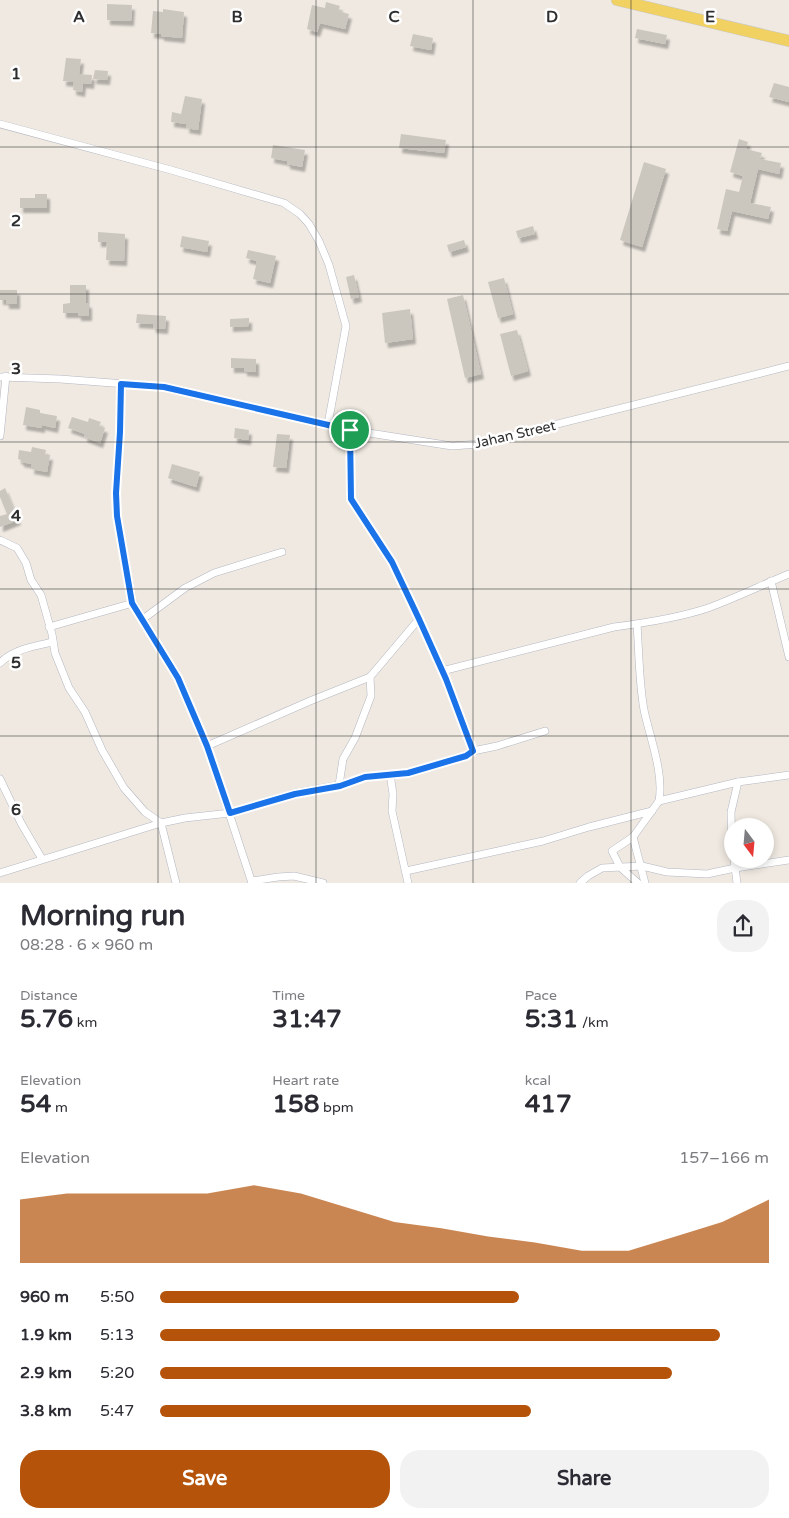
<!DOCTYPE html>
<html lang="en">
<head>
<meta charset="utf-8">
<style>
	body { margin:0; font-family:"Varela Round",sans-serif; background:#f2f2f3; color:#2b2b33; height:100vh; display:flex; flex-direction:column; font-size:19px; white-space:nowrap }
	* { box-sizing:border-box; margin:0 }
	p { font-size:16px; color:#7c7c81 }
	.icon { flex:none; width:28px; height:28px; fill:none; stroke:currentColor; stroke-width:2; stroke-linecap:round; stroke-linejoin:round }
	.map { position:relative; height:883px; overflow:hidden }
	.side { display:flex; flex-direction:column; background:#fff; flex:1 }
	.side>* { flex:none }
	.needle { width:32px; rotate:164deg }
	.controls { position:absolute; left:724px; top:818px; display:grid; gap:10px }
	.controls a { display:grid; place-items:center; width:50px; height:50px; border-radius:50%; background:#fff; box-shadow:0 2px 8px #0003; font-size:25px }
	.pin { position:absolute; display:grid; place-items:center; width:42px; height:42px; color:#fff; margin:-21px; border:2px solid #fff; border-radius:50%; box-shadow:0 1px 5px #0007 }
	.round { display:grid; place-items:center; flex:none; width:52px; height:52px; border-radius:20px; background:#f2f2f3 }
	.head { display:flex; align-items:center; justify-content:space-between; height:85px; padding:0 20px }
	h1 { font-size:28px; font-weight:700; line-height:38px }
	.stats { display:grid; grid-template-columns:repeat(3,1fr); gap:8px; height:85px; padding:5px 20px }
	.stats div { display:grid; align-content:center }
	.stats b { font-size:25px; font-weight:700 }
	.stats small { font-size:14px; font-weight:400 }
	.stats p { font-size:14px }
	.chart { height:140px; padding:10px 20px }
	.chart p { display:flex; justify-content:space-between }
	.chart svg { width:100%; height:90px; margin-top:5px; fill:#b45309; opacity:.7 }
	.action { display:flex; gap:10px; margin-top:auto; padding:10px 20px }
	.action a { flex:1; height:58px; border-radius:20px; background:#b45309; color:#fff; font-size:20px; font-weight:700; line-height:58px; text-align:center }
	.action a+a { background:#f2f2f3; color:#2b2b33 }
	ul { padding:0 20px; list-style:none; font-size:16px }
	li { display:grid; grid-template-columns:80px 60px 1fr; align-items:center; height:38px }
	li i { height:12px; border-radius:6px; background:#b45309 }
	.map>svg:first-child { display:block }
	.building { fill:#cbc7bf; filter:url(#shadow) }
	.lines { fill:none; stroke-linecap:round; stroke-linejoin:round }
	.street-casing { stroke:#b4b7c1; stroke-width:8 }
	.primary-casing { stroke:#c9c9c9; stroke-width:12 }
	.street { stroke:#fff; stroke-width:7 }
	.primary { stroke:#f2d163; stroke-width:11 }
	.route-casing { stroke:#fff; stroke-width:10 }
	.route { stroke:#1a73e8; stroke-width:6 }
	.grid { fill:none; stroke:#2e2e2e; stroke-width:1; stroke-opacity:0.55 }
	.labels { text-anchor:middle; stroke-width:5; stroke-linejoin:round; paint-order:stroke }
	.street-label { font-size:14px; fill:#2e2e2e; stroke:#fff }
	.grid-label { font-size:16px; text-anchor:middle; font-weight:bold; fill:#2e2e2e; stroke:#fff; stroke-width:5; stroke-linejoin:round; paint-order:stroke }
</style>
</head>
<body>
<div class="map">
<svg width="789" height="883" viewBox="0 0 789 883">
	<defs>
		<filter id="shadow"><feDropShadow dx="3" dy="5" stdDeviation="1" flood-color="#0004"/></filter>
	</defs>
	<rect width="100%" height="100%" fill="#efe9e1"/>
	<g class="building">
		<polygon points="326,2 340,6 338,11 349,14 345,29 320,23 317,32 307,29 312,5 325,8"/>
		<polygon points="107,4 132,5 131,21 107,20"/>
		<polygon points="163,9 184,12 182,38 161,36 161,34 151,33 153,11 163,12"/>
		<polygon points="637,29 667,35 665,44 635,38"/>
		<polygon points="413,34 433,38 431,50 410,46"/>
		<polygon points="66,58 81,59 79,74 92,75 91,84 83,83 82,92 73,90 74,82 63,81"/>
		<polygon points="95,70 108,71 107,80 93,79"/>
		<polygon points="774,83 789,87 789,102 769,97"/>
		<polygon points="185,96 202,99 198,130 186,128 187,124 171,122 172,112 181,114"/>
		<polygon points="401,134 446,140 444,153 399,148"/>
		<polygon points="739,139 748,142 746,149 762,153 760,159 781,163 779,174 758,169 750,203 771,207 768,219 732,211 727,231 717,229 726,189 739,192 743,176 730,172"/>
		<polygon points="273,145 305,150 302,167 287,164 287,161 271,158"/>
		<polygon points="644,162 666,169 642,247 620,240"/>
		<polygon points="35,194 47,194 47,208 20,208 20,198 35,198"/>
		<polygon points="533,226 535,234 518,238 516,231"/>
		<polygon points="98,232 125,234 124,261 106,260 107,242 98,242"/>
		<polygon points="182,236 209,241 207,252 180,247"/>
		<polygon points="464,240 466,247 449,252 447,245"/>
		<polygon points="248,250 276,256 270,283 253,279 257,261 246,258"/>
		<polygon points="354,275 359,297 351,299 346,277"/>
		<polygon points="504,278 513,314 498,318 488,282"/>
		<polygon points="70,285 86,285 86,303 89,303 89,316 78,316 78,313 63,313 63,304 70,303"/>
		<polygon points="0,290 17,290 17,304 6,304 6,300 0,300"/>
		<polygon points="463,295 481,374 465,378 447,299"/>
		<polygon points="410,309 413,339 385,343 382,313"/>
		<polygon points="137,314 166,316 165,329 153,328 153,324 136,323"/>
		<polygon points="249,318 249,326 230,327 230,319"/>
		<polygon points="517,330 528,371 511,376 500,334"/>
		<polygon points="231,358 256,359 256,372 244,371 244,368 231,368"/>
		<polygon points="26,407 40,410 40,413 57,416 55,428 42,425 42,428 23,425"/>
		<polygon points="72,417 88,422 89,418 101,422 99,426 105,428 100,443 84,437 85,434 68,428"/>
		<polygon points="235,428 249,430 248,440 234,438"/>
		<polygon points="277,434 290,435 286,468 273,467"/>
		<polygon points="32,447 46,450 45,455 50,455 47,472 31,469 32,464 21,462 21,460 18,459 19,450 31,452"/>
		<polygon points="172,464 200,472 196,487 168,478"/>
		<polygon points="5,488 18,520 0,527 0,516 7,514 0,497 0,491"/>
	</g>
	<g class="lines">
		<g class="street-casing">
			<g id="street">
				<polyline points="0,124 171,170 284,203 300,214 309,224 319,241 329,265 346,326 328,424"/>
				<polyline points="0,377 60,379 165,387 350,430 452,446 478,444 789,366"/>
				<polyline points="121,384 120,432 116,493 117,516 133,603 178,678 187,699 207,746 252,883"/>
				<polyline points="350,430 351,499 392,562 419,619 446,679 473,751"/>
				<polyline points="0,436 6,376"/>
				<polyline points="0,540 17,548 26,563 31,580 41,595 52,634 55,653 69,688 85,712 102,750 124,788 145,812 161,823 176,883"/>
				<polyline points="771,581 789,657"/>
				<polyline points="143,619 185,588 214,573 282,552"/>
				<path d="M 637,624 C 639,652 639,682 644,710 C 650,738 664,773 659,801 L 633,837 L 612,851 L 620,867 L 638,883"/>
				<polyline points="49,627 133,603"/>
				<path d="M 0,663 C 14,649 35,646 53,642"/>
				<path d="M 442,671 L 614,627 C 645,623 678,618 708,608 C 735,598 762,585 789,574"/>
				<polyline points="207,746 310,701 370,677 419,619"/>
				<polyline points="390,774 393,794 392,811 408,883"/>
				<polyline points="0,779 21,823 42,859"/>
				<polyline points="339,785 343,759 355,738 371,696 370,677"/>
				<polyline points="659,801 738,782 789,775"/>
				<polyline points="633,837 645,883"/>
				<polyline points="732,851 731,812 738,782"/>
				<polyline points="734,859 737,883"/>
				<polyline points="406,871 543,841 589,827 652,811"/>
				<polyline points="0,873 161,823 185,818 230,813 295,793 339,785 365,777 408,773 466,756 473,751 497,746 545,731"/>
				<polyline points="252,881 278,877 294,876 323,883"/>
				<polyline points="580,883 588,876 602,868 642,866 667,872 707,874 735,868 789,860"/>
			</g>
		</g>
		<g class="primary-casing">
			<polyline id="primary" points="617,0 789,41"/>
		</g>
		<use href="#street" class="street"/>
		<use href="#primary" class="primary"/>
	</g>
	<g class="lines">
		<g class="route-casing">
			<polygon id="route" points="121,384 164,387 350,430 351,499 392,562 419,619 446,679 473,751 466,756 408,773 365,777 340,786 295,794 230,813 207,746 178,678 132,603 117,516 116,493 120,432"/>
		</g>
		<use href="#route" class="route"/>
	</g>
	<path class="grid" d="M 158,0 L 158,883M 316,0 L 316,883M 473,0 L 473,883M 631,0 L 631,883M 0,147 L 789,147M 0,294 L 789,294M 0,442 L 789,442M 0,589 L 789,589M 0,736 L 789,736"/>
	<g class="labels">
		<g class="street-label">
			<text transform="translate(515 434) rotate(-13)" y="5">Jahan Street</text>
		</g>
	</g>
	<g class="grid-label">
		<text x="79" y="22">A</text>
		<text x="237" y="22">B</text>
		<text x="394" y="22">C</text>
		<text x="552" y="22">D</text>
		<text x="710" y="22">E</text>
		<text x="16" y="79">1</text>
		<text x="16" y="226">2</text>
		<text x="16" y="374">3</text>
		<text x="16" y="521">4</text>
		<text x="16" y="668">5</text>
		<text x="16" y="815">6</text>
	</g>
</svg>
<div class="controls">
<a><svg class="needle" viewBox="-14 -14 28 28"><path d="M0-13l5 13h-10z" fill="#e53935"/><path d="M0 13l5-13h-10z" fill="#7c7c81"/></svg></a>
</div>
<div class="pin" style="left:350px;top:430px;background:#1e9e55"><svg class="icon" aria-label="arrive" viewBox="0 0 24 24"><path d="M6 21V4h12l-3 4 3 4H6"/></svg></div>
</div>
<section class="side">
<div class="head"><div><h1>Morning run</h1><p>08:28 · 6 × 960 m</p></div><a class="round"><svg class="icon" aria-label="share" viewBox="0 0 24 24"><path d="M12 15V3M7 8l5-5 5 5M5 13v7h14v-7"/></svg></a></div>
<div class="stats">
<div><p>Distance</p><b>5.76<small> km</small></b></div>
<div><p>Time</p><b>31:47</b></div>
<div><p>Pace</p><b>5:31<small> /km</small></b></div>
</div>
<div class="stats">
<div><p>Elevation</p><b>54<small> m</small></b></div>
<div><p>Heart rate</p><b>158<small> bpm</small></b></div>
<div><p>kcal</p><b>417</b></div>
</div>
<div class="chart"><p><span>Elevation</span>157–166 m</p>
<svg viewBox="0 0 160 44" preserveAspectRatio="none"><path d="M0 44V13L10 10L20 10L30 10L40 10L50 6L60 10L70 17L80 24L90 27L100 31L110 34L120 38L130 38L140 31L150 24L160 13V44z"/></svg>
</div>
<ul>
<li><b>960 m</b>5:50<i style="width:59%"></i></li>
<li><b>1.9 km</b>5:13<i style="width:92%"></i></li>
<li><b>2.9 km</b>5:20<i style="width:84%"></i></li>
<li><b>3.8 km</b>5:47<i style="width:61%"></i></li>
</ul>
<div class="action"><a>Save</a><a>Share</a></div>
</section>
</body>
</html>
